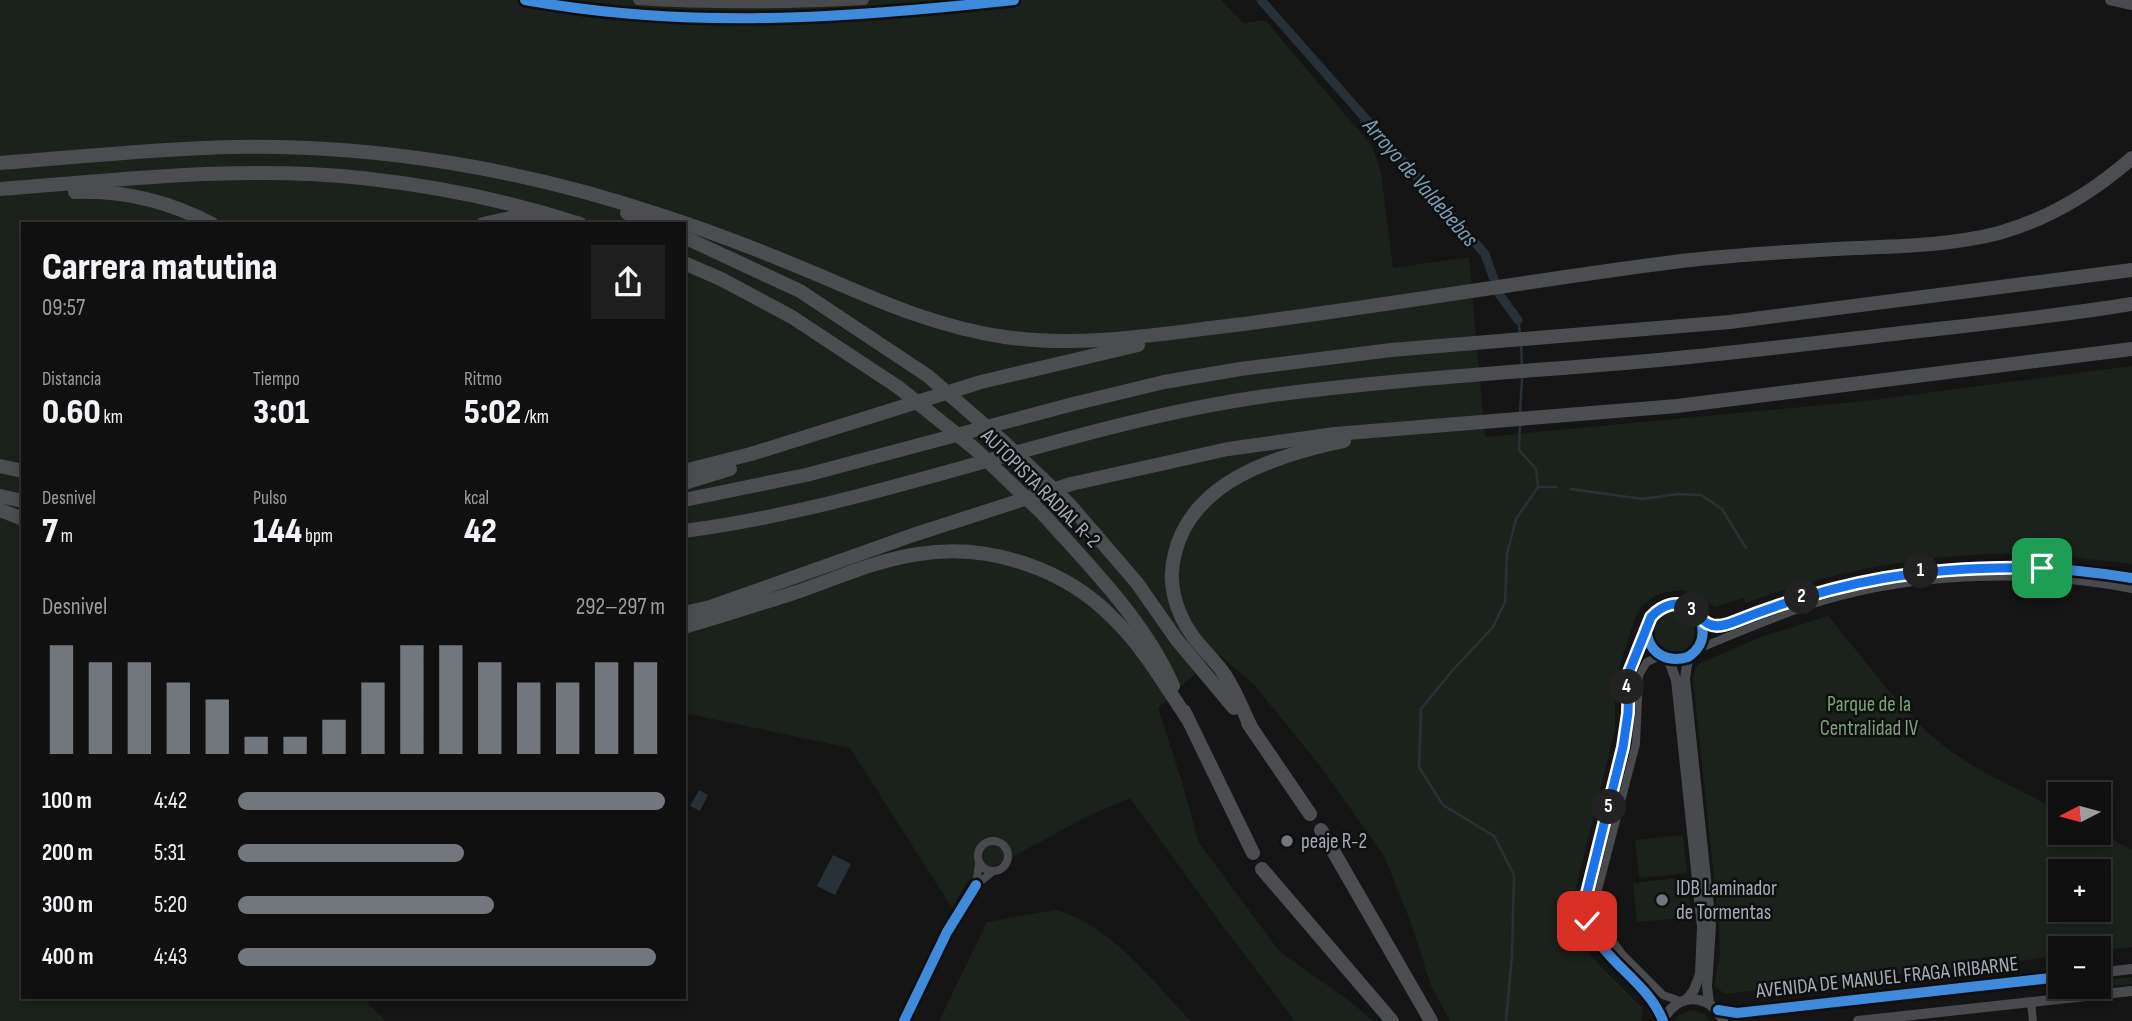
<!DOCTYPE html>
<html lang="es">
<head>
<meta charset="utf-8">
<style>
	body { margin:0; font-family:"Sofia Sans Condensed",sans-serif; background:#1e1e1e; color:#f1f3f6; height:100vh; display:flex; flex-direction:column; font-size:26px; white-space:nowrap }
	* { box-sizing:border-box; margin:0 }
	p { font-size:23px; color:#9c9d9f }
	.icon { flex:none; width:38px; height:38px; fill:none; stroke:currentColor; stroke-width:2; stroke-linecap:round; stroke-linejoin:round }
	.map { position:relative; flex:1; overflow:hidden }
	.sheet { position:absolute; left:21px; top:222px; width:665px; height:777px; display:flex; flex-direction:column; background:#101010; border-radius:0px; box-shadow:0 4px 10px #0003,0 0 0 2px #303030 }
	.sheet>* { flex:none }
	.needle { width:46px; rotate:264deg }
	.controls { position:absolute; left:2048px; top:782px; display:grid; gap:14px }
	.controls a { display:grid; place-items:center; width:63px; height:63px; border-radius:0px; background:#101010; box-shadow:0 4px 10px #0003,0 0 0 2px #303030; font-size:35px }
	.pin { position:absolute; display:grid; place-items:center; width:60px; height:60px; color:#fff; margin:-30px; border-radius:14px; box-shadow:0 4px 10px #0006 }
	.km { position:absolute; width:35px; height:35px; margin:-18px; border-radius:50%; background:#222; color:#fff; font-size:19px; line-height:35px; text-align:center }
	.round { display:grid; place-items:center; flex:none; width:74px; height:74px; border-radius:0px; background:#1e1e1e }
	.headline { display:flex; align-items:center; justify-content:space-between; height:119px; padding:0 21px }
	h1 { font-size:38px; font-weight:800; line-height:52px }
	.stats { display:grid; grid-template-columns:repeat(3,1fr); gap:10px; height:119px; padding:7px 21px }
	.stats div { display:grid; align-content:center }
	.stats b { font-size:35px; font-weight:800 }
	.stats small { font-size:19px; font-weight:400 }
	.stats p { font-size:19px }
	.chart { height:196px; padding:14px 21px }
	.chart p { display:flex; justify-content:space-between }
	.chart svg { width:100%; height:126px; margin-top:7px; stroke:#72777e; stroke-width:6 }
	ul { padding:0 21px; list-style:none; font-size:23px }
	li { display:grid; grid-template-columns:112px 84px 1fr; align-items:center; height:52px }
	li i { height:18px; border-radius:9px; background:#72777e }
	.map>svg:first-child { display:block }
	.green { fill:#1a221b; fill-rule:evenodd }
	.water { fill:#273137 }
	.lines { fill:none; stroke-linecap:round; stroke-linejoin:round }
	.stream { stroke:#273137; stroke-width:2.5 }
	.canal { stroke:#273137; stroke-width:9 }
	.minor { stroke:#484a4e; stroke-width:8 }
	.tertiary { stroke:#484a4e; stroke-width:10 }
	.motorway { stroke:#4b4d50; stroke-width:14 }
	.motorway-bridge { stroke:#4b4d50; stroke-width:14 }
	.cycleway-casing { stroke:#0f0f10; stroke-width:15 }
	.cycleway { stroke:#408adc; stroke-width:10 }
	.route-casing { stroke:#fff; stroke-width:14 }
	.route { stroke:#1a73e8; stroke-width:9 }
	.poi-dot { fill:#72777e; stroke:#0f0f10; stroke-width:2.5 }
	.labels { text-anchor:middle; stroke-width:5; stroke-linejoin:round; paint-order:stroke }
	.street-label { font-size:21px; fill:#a4acb7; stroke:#0f0f10 }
	.park-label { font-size:21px; fill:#7ba37a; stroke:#0f0f10 }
	.poi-label { font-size:21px; fill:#a4acb7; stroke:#0f0f10; text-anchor:start }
	.water-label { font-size:23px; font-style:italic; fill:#799eb4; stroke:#0f0f10 }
</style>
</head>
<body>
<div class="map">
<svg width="2132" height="1021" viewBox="0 0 2132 1021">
	<rect width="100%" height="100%" fill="#151515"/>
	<g class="green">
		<path d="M 0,0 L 1221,0 L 1243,23 L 1265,20 L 1372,146 L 1381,172 L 1393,268 L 1469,257 L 1485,437 L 1865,401 L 2132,366 L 2132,564 C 2098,561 2064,555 2030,554 C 1933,552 1838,569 1746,603 L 1743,598 L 1715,607 L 1684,590 L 1667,592 L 1653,597 L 1643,605 L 1635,618 L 1615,680 L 1615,730 L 1573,901 C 1573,913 1572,923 1577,934 C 1587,957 1625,989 1643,1009 L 1641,1021 L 1450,1021 L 1431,986 L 1411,923 L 1384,856 L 1318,763 L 1254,685 L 1217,653 L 1158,708 L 1182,782 L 1199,843 L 1280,952 L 1347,999 L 1373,1021 L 1295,1021 L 1221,924 L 1130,798 L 1088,816 L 968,881 L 952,908 L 850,748 L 684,713 L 684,224 L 23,224 L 23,998 L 363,998 L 385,1021 L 0,1021 Z"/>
		<circle cx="1675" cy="631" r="22"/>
		<path d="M 1828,616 C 1861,655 1896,704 1934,738 C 1970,769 2018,788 2060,811 L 2060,833 L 2098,832 L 2132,850 L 2132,947 L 2098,951 L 2098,948 L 2060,948 L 2060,956 L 1725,994 L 1714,986 L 1720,954 L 1719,924 L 1693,680 L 1695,669 L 1700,663 L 1761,637 ZM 2060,872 L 2098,872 L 2098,910 L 2060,910 Z"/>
		<polygon points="1683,835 1687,873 1639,878 1635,840"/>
		<polygon points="1687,877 1691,917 1637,922 1633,883"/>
		<path d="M 1056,910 C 1112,926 1152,981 1191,1021 L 939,1021 L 987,922 Z"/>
		<polygon points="2132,977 2132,984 2081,989 2081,987 2098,987 2098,981"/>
		<polygon points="1691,1010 1704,1014 1710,1021 1674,1021 1679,1015"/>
	</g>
	<g class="water">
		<polygon points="699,790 708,795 700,811 690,806"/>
		<polygon points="833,855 851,864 835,895 817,886"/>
	</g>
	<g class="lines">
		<g class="stream">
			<polyline points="1518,320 1520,333"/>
			<polyline points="1521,343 1522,368"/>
			<polyline points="1520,413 1522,378"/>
			<polyline points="1538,487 1556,487"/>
			<polyline points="1571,489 1642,499 1678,494 1701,495 1722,509 1746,548"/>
			<polyline points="1506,1021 1512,955 1514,875 1494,836 1443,805 1419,767 1421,709 1452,671 1493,627 1505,602 1507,554 1516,519 1538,487 1536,469 1519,450 1520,423"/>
		</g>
		<polyline class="canal" points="1261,0 1485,254 1499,294 1518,320"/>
		<g class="minor">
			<path d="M 1700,619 L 1716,626 L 1731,623 C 1867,568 1988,555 2132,578"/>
			<path d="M 1647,631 L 1629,672 L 1628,713 L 1623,747 L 1585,901 C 1585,955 1645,974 1663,1021"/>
			<path d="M 1698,649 C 1739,632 1780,614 1823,601 C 1920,572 2033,570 2132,589"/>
			<polyline points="1660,656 1647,662 1639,675 1636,744 1594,905 1596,919 1622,954 1663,995 1680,1001"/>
			<circle cx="993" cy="856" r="15"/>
			<polyline points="979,864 976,885 992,872"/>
			<polyline points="2031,1002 2033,1021"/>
			<polyline points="904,1021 947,932 976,885"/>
		</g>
		<g class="tertiary">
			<path d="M 525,0 C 690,30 849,18 1014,0"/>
			<path d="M 638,0 C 713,5 788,4 864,0"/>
			<polyline points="2110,0 2132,5"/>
			<circle cx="1675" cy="632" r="28"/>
			<polyline points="1688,657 1685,679 1711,926 1707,986 1709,1003"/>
			<polyline points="1669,660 1676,680 1702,927 1700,974 1694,990 1687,999"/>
			<polyline points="2098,973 2132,969"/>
			<polyline points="1718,1010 1737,1013 2060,977"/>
			<path d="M 1663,1021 C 1676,992 1710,992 1723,1021"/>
			<polyline points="1858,1021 2132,991"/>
		</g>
		<g class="motorway">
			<path d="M 0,163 C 77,157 154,149 231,147 C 376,144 525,169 663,216 C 719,234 774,256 828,279 C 885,304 942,328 1005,337 C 1082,348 1158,334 1235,325 C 1384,306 1532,280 1681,261 C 1739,254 1798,251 1857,248 C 1904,246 1952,245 1999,233 C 2049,219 2093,192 2132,158"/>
			<path d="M 0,189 C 120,180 242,165 362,178 C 435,186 510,201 580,224"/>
			<path d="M 75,192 C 124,190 168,201 212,224"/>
			<polyline points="627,213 655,224"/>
			<polyline points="483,224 515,217 540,219"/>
			<polyline points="684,237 800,291 928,376"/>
			<polyline points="684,263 721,279 792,317 898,387"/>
			<polyline points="0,466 23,471"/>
			<polyline points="684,471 751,454 981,382 1138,345"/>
			<polyline points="684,483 730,469"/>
			<polyline points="0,496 23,501"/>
			<polyline points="684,500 806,475 1073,404 1164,382 1240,369 1391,350 1730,322 2132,270"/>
			<polyline points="1070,505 1137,583 1177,640 1234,708"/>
			<polyline points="0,510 23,519"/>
			<path d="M 1044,515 C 1091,568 1145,621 1173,686"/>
			<path d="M 684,531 C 882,505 1068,424 1266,396 C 1393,379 1521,372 1648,361 C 1724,354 1800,345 1876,336 C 1961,326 2047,318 2132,304"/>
			<polyline points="684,613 710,607 913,535 1071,484 1228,449 1335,434 1677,406 2132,349"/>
			<path d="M 684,627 C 722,616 759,604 797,592 C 837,578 876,560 919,554 C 988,543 1065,568 1114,619 C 1143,647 1164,684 1187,718"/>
			<polyline points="1184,711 1253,853"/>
			<polyline points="1248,723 1310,814"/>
			<path d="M 1252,729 C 1242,709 1233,684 1219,667 C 1205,650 1190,637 1181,616 C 1172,596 1169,574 1175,553 C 1193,480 1278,455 1344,441"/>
			<polyline points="1321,830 1431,1021"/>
			<polyline points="1262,869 1392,1021"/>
		</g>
		<g class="motorway-bridge">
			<polyline points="928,376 1005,443 1070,505"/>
			<polyline points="898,387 975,449 1044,515"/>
		</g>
		<g class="cycleway-casing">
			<g id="cycleway">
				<path d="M 525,0 C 690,30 849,18 1014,0"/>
				<path d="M 1700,619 C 1706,635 1702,648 1688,657 C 1646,670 1631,615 1668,605 C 1694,598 1695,625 1715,626 C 1720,626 1726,624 1731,623 C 1867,568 1988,555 2132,578"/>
				<path d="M 1647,631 L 1629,672 L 1628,713 L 1623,747 L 1585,901 C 1585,955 1645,974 1663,1021"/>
				<polyline points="1718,1010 1737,1013 2060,977"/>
				<polyline points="904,1021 947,932 976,885"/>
			</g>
		</g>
		<use href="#cycleway" class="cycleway"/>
	</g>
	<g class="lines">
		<g class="route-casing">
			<path id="route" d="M 1587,921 L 1585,901 L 1623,747 L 1628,713 L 1629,672 L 1651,617 C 1662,605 1678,599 1692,609 C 1698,614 1701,621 1709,624 C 1716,628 1724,625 1731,623 C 1838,580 1927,565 2042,568"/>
		</g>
		<use href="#route" class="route"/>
	</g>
	<g class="poi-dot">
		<circle cx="1287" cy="841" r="7"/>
		<circle cx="1662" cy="900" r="7"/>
	</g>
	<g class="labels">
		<g class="street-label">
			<text transform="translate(1041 488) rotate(45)" y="7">AUTOPISTA RADIAL R-2</text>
			<text transform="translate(1887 977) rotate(-6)" y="7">AVENIDA DE MANUEL FRAGA IRIBARNE</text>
		</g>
		<g class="park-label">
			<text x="1869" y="711">Parque de la<tspan x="1869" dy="24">Centralidad IV</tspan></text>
		</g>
		<g class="poi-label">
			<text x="1301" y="848">peaje R-2</text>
			<text x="1676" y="895">IDB Laminador<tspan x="1676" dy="24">de Tormentas</tspan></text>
		</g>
		<g class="water-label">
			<text transform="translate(1421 182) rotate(49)" y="8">Arroyo de Valdebebas</text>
		</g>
	</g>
</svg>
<div class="controls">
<a><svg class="needle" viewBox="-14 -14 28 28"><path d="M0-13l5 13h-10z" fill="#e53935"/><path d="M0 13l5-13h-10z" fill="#9c9d9f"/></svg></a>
<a>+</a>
<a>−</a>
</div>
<div class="pin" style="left:2042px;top:568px;background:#1e9e55"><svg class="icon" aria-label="arrive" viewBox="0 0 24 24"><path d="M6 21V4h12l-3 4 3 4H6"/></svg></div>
<div class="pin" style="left:1587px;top:921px;background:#d93025"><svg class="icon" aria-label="check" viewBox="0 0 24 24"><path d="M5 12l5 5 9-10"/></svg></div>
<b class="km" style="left:1921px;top:571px">1</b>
<b class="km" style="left:1802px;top:597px">2</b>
<b class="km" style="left:1692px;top:610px">3</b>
<b class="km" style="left:1627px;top:687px">4</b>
<b class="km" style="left:1609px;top:807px">5</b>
<section class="sheet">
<div class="headline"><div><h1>Carrera matutina</h1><p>09:57</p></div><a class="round"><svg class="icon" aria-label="share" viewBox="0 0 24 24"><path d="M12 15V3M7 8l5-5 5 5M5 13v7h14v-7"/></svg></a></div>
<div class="stats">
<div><p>Distancia</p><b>0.60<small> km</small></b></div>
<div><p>Tiempo</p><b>3:01</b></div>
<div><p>Ritmo</p><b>5:02<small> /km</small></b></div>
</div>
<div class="stats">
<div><p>Desnivel</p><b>7<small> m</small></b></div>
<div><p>Pulso</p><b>144<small> bpm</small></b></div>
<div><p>kcal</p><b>42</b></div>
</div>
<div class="chart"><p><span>Desnivel</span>292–297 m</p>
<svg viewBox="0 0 160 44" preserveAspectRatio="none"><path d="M5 44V6M15 44V12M25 44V12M35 44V19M45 44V25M55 44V38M65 44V38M75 44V32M85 44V19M95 44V6M105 44V6M115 44V12M125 44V19M135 44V19M145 44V12M155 44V12"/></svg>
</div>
<ul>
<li><b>100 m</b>4:42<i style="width:100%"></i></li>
<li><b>200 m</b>5:31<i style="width:53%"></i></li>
<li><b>300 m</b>5:20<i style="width:60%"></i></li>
<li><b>400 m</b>4:43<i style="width:98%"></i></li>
</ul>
</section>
</div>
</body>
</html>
